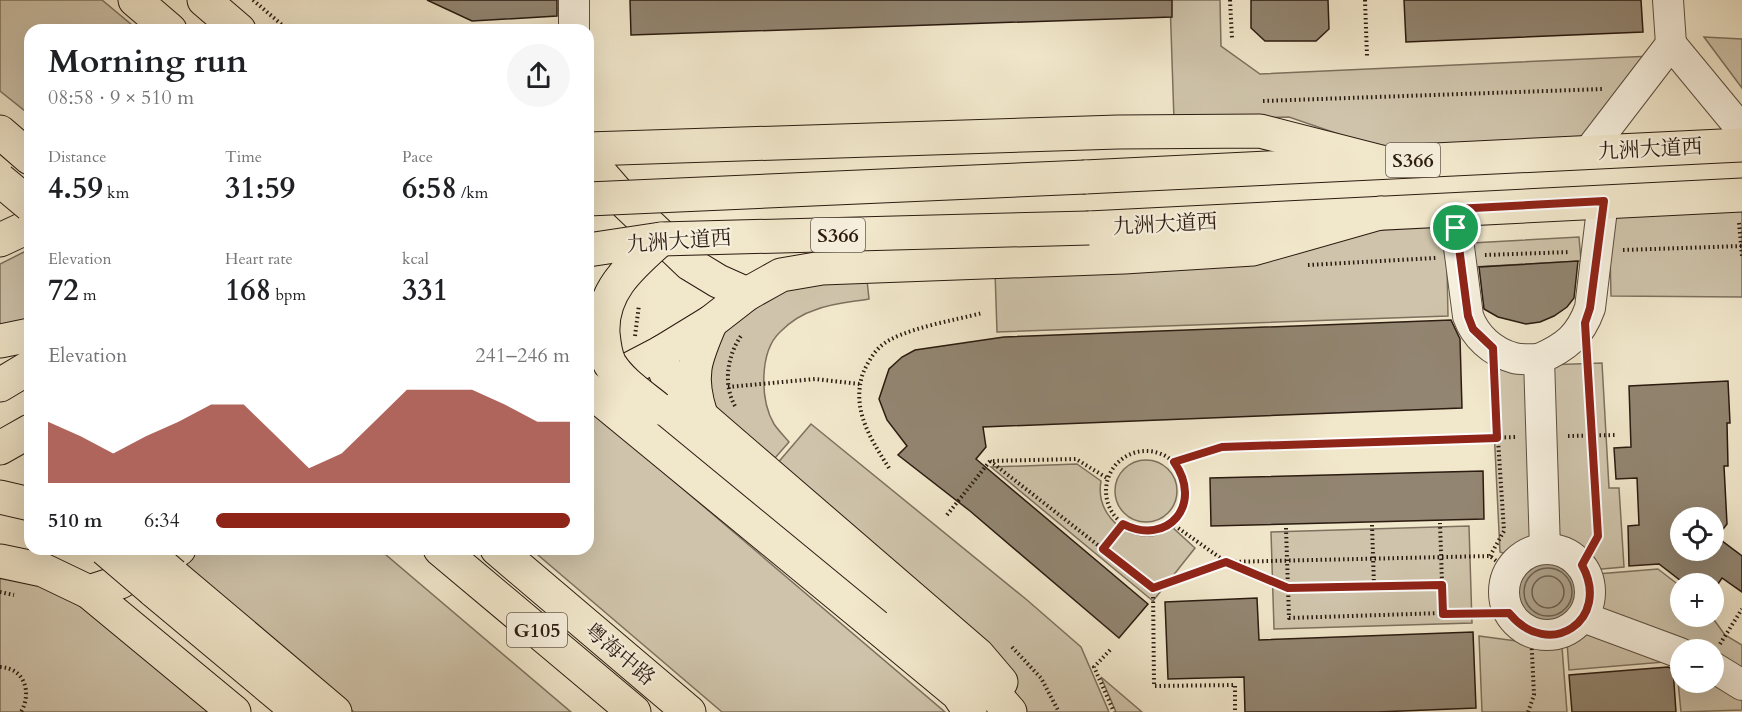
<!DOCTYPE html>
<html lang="en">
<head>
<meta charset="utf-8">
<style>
	body { margin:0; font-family:Cardo,"Noto Serif SC",serif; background:#f6f6f6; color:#202124; height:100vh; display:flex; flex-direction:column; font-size:22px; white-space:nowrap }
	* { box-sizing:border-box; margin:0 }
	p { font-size:20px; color:#757577 }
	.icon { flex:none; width:33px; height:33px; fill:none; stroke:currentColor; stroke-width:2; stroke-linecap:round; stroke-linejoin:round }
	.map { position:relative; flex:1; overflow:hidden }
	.drawer { position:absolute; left:24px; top:24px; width:570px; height:531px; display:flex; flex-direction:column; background:#fff; border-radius:18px; box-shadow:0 6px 24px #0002 }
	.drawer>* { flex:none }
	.controls { position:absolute; left:1670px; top:507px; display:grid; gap:12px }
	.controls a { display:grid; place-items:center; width:54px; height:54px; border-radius:50%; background:#fff; box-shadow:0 6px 24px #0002; font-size:30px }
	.pin { position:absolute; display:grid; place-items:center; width:51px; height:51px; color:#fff; margin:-26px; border:3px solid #fff; border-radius:50%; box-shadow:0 2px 6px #0007 }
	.round { display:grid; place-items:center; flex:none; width:63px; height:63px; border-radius:32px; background:#f6f6f6 }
	.head { display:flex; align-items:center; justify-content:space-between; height:102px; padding:0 24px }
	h1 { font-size:33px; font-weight:800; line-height:45px }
	.metrics { display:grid; grid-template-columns:repeat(3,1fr); gap:9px; height:102px; padding:6px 24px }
	.metrics div { display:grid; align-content:center }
	.metrics b { font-size:30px; font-weight:800 }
	.metrics small { font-size:16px; font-weight:400 }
	.metrics p { font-size:16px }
	.chart { height:168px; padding:12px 24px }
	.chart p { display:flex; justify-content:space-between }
	.chart svg { width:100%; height:108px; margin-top:6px; fill:#8f2418; opacity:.7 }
	ul { padding:0 24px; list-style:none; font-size:20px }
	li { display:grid; grid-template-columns:96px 72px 1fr; align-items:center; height:45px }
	li i { height:15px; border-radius:8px; background:#8f2418 }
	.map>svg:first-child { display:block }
	.green { fill:#cfc4ab; stroke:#7d705e; stroke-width:1.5; fill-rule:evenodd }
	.water { fill:#aea28b; stroke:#7a6c5a; stroke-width:1.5 }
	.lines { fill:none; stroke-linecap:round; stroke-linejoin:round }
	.shore { stroke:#6c5e4e; stroke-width:1.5 }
	.building { fill:#928571; stroke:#2b1b10; stroke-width:1.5; fill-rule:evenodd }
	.minor-casing { stroke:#5c4e3f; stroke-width:32 }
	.major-casing { stroke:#2b1b10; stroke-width:35 }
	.highway-casing { stroke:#2b1b10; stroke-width:35 }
	.path { stroke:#2b1b10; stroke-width:4; stroke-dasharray:1.5 3; stroke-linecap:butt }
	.minor { stroke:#f6efdd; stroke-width:30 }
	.major { stroke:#f1e7cb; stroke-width:33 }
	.highway { stroke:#f1e7cb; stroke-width:33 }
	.major-bridge-casing { stroke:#2b1b10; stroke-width:35; stroke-linecap:butt }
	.highway-bridge-casing { stroke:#2b1b10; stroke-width:35; stroke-linecap:butt }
	.major-bridge { stroke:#f1e7cb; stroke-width:33 }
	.highway-bridge { stroke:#f1e7cb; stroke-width:33 }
	.route-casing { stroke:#fff; stroke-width:12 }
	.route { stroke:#8f2418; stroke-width:8 }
	.labels { text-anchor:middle; stroke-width:4.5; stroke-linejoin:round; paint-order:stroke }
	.shield { fill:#f6efdd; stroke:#685b4e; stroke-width:1.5 }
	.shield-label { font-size:20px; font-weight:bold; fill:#2b1b10 }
	.street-label { font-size:21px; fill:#2b1b10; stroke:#f6efdd }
</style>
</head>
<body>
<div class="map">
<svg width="1742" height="712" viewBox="0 0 1742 712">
	<rect width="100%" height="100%" fill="#f1e7cb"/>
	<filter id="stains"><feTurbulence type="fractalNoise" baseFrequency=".00333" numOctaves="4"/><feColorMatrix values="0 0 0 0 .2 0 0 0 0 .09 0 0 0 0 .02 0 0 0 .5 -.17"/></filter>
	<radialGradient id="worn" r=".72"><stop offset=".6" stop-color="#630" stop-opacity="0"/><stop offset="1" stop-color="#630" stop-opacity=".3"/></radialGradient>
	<g class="green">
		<polygon points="0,0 102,0 138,30 30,30 30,115 0,91"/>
		<polygon points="1170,0 1220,0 1221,46 1260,74 1651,56 1579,141 1382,149 1289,117 1174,120"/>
		<polygon points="1704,37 1742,39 1742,88"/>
		<polygon points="1742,207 1742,297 1611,296 1609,212"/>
		<polygon points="1446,216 1448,316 997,332 995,272"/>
		<polygon points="1579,237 1581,261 1472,267 1471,243"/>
		<polygon points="30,249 30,322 0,329 0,264"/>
		<path d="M 867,280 L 869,299 C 851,302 832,303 815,310 C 802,314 789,323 780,332 C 759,352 760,400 774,424 C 778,430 784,436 789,442 L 775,458 L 713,406 L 707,372 L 717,340 L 739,317 L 780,292 L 821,283 Z"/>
		<path d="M 1602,363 L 1609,488 L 1619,488 L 1624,567 L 1591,570 C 1586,564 1581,556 1574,552 C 1556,539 1531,545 1514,557 L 1500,552 L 1491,367 Z"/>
		<polygon points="588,408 945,712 722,712 531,549 588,549"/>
		<polygon points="811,424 1027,600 1081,647 1109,712 1019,712 770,472"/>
		<circle cx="1146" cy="491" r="31"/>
		<path d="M 1077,464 L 1101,481 C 1096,509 1117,534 1146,536 C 1155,537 1165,532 1173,528 L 1195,548 L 1153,601 L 991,467 Z"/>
		<polygon points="1469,526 1472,623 1274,629 1271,532"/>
		<polygon points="162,549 379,549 571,712 354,712"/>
		<polygon points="0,562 43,571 229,712 0,712"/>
		<path d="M 1658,569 L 1680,586 L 1680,616 L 1712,617 L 1725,635 L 1742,645 L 1742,710 L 1681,712 L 1676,661 L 1569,670 L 1567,642 L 1590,629 L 1600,610 L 1597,574 ZM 1680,650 L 1713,650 L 1713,682 L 1680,682 Z"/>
		<polygon points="1479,636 1562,647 1567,712 1482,712"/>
		<polygon points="1101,677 1142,712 1116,712"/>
	</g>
	<circle class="water" cx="1548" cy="592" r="30"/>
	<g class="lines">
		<g class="shore">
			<circle cx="1548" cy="592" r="24"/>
			<circle cx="1548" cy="592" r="16"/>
		</g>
	</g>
	<g class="building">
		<polygon points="427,0 557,0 557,16 472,21"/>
		<polygon points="630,0 1172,0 1172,17 631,35"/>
		<polygon points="1251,0 1328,0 1329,29 1316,41 1265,41 1251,28"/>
		<polygon points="1404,0 1641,0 1643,32 1406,42"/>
		<polygon points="1578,261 1574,298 1567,307 1554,316 1540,322 1526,324 1498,317 1484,309 1479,267"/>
		<polygon points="1451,320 1460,339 1462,408 983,427 986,447 976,459 1148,604 1119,638 970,511 898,455 907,446 887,420 879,399 889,369 902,357 915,350 1004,337"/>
		<path d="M 1728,381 L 1730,423 L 1727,423 L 1728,466 L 1724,466 L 1727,524 L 1717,537 L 1742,556 L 1742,592 L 1722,578 L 1718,584 L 1685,584 L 1659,564 L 1629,566 L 1628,526 L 1639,525 L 1637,478 L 1616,479 L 1614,448 L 1631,447 L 1629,386 ZM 1680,518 L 1713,518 L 1713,550 L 1680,550 Z"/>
		<polygon points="1483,471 1484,519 1211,526 1210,478"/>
		<polygon points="1257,598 1259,640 1473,632 1476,708 1378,712 1245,712 1244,677 1168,679 1165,602"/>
		<polygon points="1668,667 1673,669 1676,712 1572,712 1569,675"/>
	</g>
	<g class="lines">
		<g class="minor-casing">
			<g id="minor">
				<polyline points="1668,0 1671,44"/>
				<polyline points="574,30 574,0"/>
				<polyline points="1589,151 1671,44 1742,130"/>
				<path d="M 1454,209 L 1468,316 C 1475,336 1492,352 1514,358 C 1521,360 1531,359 1539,359"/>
				<path d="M 1545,549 L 1539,359 C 1566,347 1580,336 1590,308 L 1603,201"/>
				<circle cx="1547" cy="592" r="43"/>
				<polyline points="1583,617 1680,653"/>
				<polyline points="1713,667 1742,685"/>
			</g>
		</g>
		<g class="major-casing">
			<g id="major">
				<polyline points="204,0 239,30"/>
				<polyline points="588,149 1118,132 1260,131 1381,162"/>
				<polyline points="588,153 595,167 627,204 690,264 718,281 747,294"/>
				<polyline points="1085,177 1742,145"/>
				<polyline points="1089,228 1742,195"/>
				<polyline points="0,240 30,226"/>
				<path d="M 662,352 C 662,369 669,382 678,396 L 978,655 L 1001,682"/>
				<polyline points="0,385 30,367"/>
				<polyline points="595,387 662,352 711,322 747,294 781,275 822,268 1124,257 1253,249 1380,213"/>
				<path d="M 701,415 C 688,375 695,359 711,322"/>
				<polyline points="0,448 30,431"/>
				<polyline points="0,561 43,570 89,592 234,712"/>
				<polyline points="89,592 120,582 179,549"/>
				<polyline points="876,626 958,694 970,712"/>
			</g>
		</g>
		<g class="highway-casing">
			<g id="highway">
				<polyline points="135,0 170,30"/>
				<polyline points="0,132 30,158"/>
				<polyline points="0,341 30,335"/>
				<polyline points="657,408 981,679 1010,712"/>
				<polyline points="0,497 30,504"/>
				<polyline points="440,549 634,712"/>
				<polyline points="497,549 689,712"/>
				<polyline points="173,575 335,712"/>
				<polyline points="153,590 299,712"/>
			</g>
		</g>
		<g class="path">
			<polyline points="253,0 288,30"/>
			<polyline points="1230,0 1232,38"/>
			<polyline points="1365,0 1367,56"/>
			<polyline points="1263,101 1603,89"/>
			<polyline points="1739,223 1742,256"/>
			<polyline points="1623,250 1742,246"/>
			<polyline points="1485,255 1570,252"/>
			<polyline points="1308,265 1436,258"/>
			<polyline points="635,336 639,305"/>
			<polyline points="728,387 815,379 860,384"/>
			<path d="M 735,406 C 723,385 727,356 741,336"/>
			<polyline points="1568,436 1616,435"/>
			<circle cx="1146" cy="491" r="40"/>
			<polyline points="990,461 1153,588 1226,562 1288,588 1442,585"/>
			<polyline points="1174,462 1222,447 1516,437"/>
			<path d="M 889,468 C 870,438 851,409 863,373 C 867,364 873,353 881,346 C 900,329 956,320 982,313"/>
			<polyline points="947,515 990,461 1076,459 1107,478"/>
			<polyline points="1171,523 1226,562 1490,556 1509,571"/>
			<polyline points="1372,525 1374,586"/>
			<polyline points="1286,528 1289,618 1443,613 1440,523"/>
			<polyline points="1103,549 1123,524"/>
			<polyline points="1490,556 1504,531 1494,379"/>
			<polyline points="1582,565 1598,536 1587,360"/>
			<polyline points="1153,588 1154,686 1235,685 1235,712"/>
			<polyline points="0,592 14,595"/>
			<polyline points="1443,613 1509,613"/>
			<polyline points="1720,644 1742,609"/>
			<polyline points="1012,647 1041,678 1059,712"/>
			<polyline points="1110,650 1094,667 1114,712"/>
			<path d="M 0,667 C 25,668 32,693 21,712"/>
			<polyline points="1528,712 1534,695 1531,632"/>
		</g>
		<use href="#minor" class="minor"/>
		<use href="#major" class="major"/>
		<use href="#highway" class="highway"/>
		<g class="major-bridge-casing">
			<g id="major-bridge">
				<polyline points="588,199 1085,177"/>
				<polyline points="588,250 661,239 1089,228"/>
				<polyline points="588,389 876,626"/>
			</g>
		</g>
		<g class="highway-bridge-casing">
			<g id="highway-bridge">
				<polyline points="0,180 30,205"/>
				<path d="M 657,408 C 641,395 621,382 610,364 C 605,355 604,343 603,333 C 601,290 632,265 661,239"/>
				<polyline points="105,549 153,590"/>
				<polyline points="143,549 173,575"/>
			</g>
		</g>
		<use href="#major-bridge" class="major-bridge"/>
		<use href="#highway-bridge" class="highway-bridge"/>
	</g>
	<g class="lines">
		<g class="route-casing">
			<path id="route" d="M 1604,201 L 1590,308 L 1585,323 L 1598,536 L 1582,565 C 1612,620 1549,662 1509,613 L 1443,614 L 1442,585 L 1288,588 L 1226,562 L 1153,588 L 1103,549 L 1123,524 C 1168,547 1204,504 1174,462 L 1222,447 L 1497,438 L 1493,348 L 1473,329 L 1468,316 L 1454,209 Z"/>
		</g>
		<use href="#route" class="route"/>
	</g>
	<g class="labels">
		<g class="shield">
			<rect x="1386" y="143" width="54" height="34" rx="4.5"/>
			<rect x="811" y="218" width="54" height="34" rx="4.5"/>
			<rect x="507" y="613" width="60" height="34" rx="4.5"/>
		</g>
		<g class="shield-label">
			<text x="1413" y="167">S366</text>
			<text x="838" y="242">S366</text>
			<text x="537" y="637">G105</text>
		</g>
		<g class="street-label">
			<text transform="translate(1650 149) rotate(-3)" y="7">九洲大道西</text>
			<text transform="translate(1165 224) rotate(-3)" y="7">九洲大道西</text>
			<text transform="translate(679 241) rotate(-4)" y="7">九洲大道西</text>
			<text transform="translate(620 654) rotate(40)" y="7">粤海中路</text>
		</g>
	</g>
	<rect width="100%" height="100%" filter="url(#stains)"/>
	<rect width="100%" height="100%" fill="url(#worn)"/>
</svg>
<div class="controls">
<a><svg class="icon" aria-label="locate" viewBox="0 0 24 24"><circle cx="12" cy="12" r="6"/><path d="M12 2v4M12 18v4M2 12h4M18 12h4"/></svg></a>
<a>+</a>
<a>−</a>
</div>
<div class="pin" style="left:1456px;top:228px;background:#1e9e55"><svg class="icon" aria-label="arrive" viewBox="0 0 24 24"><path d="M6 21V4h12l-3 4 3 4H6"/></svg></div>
<section class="drawer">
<div class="head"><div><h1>Morning run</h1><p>08:58 · 9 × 510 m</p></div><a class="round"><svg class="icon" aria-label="share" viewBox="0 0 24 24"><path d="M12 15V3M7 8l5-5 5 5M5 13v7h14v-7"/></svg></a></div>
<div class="metrics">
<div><p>Distance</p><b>4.59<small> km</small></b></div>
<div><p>Time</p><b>31:59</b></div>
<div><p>Pace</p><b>6:58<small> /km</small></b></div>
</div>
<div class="metrics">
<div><p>Elevation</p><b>72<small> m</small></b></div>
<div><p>Heart rate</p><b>168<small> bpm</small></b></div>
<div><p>kcal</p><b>331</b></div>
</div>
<div class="chart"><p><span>Elevation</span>241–246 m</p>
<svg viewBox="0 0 160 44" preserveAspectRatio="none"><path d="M0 44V19L10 25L20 32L30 25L40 19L50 12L60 12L70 25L80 38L90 32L100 19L110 6L120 6L130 6L140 12L150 19L160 19V44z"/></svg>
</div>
<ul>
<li><b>510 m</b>6:34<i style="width:100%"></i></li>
</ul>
</section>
</div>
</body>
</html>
